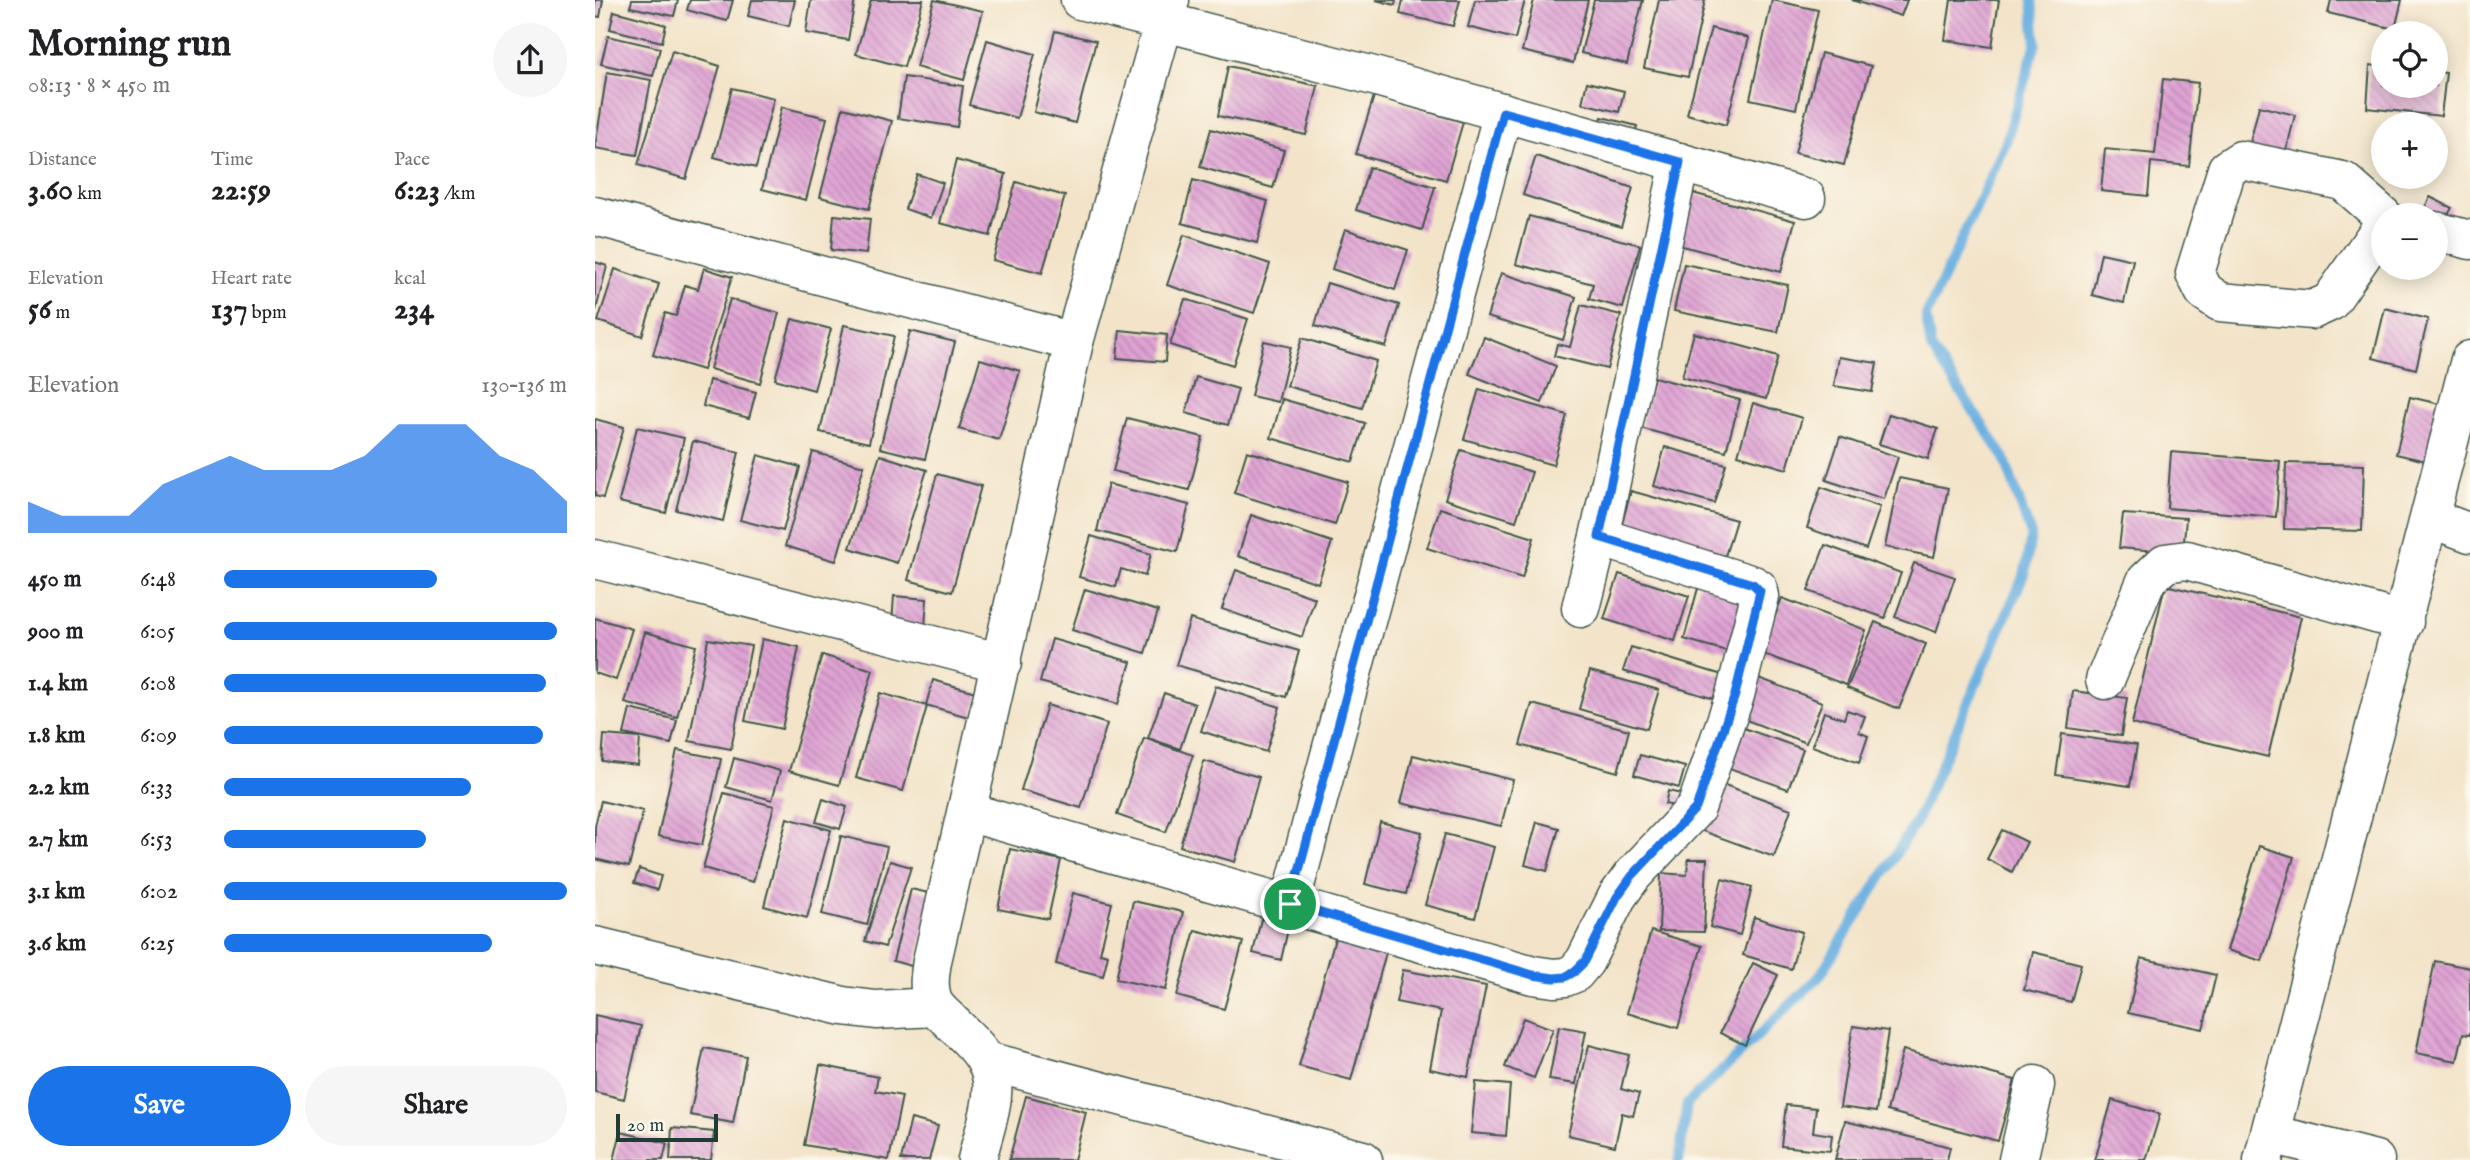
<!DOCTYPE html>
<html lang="en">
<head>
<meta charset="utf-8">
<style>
	body { margin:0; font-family:"IM FELL English",serif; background:#f6f6f6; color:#202124; height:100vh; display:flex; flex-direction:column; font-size:26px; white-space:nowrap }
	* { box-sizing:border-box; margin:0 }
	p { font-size:23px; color:#757577 }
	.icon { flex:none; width:38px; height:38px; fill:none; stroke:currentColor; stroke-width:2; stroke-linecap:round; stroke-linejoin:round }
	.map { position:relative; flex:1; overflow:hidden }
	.drawer { display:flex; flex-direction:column; background:#fff; width:595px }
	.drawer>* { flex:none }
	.controls { position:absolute; left:1776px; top:21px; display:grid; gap:14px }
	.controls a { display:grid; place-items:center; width:77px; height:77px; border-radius:50%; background:#fff; box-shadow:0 4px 18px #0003; font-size:35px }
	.scale { position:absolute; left:21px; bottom:18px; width:102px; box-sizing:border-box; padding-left:7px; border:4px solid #1f3d34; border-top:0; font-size:19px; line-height:24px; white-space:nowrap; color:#1f3d34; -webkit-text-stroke:5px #fbf7ec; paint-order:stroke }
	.pin { position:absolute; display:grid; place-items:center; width:60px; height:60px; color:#fff; margin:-30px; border:4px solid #fff; border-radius:50%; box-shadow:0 2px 7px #0007 }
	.round { display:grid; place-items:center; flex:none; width:74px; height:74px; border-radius:37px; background:#f6f6f6 }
	.summary { display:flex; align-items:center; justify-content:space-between; height:119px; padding:0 28px }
	h1 { font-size:38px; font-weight:700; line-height:52px }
	.figures { display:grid; grid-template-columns:repeat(3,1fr); gap:10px; height:119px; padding:7px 28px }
	.figures div { display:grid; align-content:center }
	.figures b { font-size:30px; font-weight:700 }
	.figures small { font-size:19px; font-weight:400 }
	.figures p { font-size:19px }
	.chart { height:196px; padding:14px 28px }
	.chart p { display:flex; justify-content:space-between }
	.chart svg { width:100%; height:126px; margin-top:7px; fill:#1a73e8; opacity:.7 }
	.button { display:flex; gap:14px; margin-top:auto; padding:14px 28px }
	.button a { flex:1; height:80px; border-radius:42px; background:#1a73e8; color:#fff; font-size:28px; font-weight:700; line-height:80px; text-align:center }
	.button a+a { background:#f6f6f6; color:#202124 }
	ul { padding:0 28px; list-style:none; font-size:23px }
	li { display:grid; grid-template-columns:112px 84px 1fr; align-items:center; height:52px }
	li i { height:18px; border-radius:9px; background:#1a73e8 }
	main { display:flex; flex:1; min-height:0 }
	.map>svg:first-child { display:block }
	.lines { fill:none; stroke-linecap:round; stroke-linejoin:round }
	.stream { stroke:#6bb0e1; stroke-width:10 }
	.building { fill:url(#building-back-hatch) }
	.minor-casing { stroke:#3f564a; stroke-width:41 }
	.minor { stroke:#fff; stroke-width:38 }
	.route-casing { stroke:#fff; stroke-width:14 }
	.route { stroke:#1a73e8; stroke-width:9 }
</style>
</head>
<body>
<main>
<section class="drawer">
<div class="summary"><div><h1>Morning run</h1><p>08:13 · 8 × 450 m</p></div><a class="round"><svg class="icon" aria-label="share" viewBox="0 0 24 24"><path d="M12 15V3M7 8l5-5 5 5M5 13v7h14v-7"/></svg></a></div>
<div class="figures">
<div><p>Distance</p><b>3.60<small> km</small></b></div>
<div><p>Time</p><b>22:59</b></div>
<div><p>Pace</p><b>6:23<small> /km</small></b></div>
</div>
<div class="figures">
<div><p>Elevation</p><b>56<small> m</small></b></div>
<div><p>Heart rate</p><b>137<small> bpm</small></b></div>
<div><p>kcal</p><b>234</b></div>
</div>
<div class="chart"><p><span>Elevation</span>130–136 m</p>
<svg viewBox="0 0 160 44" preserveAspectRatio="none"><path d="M0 44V33L10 38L20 38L30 38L40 27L50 22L60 17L70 22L80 22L90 22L100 17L110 6L120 6L130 6L140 17L150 22L160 33V44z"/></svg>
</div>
<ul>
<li><b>450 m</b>6:48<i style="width:62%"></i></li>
<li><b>900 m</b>6:05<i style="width:97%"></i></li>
<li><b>1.4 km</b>6:08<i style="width:94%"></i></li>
<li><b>1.8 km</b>6:09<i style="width:93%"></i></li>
<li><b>2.2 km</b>6:33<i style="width:72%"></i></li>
<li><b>2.7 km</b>6:53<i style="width:59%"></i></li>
<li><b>3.1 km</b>6:02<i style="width:100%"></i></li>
<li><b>3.6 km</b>6:25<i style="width:78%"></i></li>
</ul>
<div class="button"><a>Save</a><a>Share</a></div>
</section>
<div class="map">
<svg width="1875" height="1160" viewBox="0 0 1875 1160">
	<defs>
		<pattern id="building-back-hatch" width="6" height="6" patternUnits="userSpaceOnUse" patternTransform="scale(1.75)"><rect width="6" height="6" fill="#e0a3d4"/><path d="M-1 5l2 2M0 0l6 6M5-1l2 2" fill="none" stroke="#b586ad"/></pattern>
	</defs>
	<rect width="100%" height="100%" fill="#fbf7ec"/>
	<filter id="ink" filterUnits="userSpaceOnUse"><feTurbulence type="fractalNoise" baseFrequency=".0143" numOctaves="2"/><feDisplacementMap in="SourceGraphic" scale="14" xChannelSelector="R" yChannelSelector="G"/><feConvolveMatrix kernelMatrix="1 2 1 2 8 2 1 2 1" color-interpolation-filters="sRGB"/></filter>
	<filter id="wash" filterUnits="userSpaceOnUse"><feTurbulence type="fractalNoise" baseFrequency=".00686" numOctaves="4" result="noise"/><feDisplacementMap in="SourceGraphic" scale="28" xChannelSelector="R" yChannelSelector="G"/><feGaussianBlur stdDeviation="1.57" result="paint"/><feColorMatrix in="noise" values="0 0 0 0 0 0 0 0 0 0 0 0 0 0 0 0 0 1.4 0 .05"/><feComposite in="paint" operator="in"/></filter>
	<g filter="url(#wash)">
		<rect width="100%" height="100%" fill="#f3e4c9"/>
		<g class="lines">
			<polyline class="stream" points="1084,1160 1092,1104 1224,977 1322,820 1430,572 1436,535 1409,457 1336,348 1331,316 1410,145 1441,43 1437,0"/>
		</g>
		<g id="blocks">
			<g class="building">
				<polygon points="0,0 8,0 5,17 0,16"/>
				<polygon points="37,0 83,0 79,16 35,7"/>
				<polygon points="95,0 138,0 132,21 92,10"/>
				<polygon points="157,0 200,0 194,26 153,16"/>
				<polygon points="216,0 260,0 253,40 211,33"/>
				<polygon points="276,0 328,0 309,67 261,54"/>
				<polygon points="339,0 388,11 369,80 321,67"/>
				<polygon points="781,0 801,0 800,5"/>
				<polygon points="808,0 865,0 858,26 805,14"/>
				<polygon points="880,0 930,0 920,39 873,27"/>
				<polygon points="939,0 993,0 978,63 927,51"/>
				<polygon points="999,0 1048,0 1032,64 986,53"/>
				<polygon points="1064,0 1110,0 1093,77 1049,68"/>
				<polygon points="1177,0 1223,10 1201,109 1155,99"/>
				<polygon points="1257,0 1312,0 1306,16"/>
				<polygon points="1356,0 1404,0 1397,47 1350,40"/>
				<polygon points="1736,0 1807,0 1800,29 1733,13"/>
				<polygon points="19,11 71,25 67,42 15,29"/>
				<polygon points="1116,28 1154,38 1131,125 1092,114"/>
				<polygon points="460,31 501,41 480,123 439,112"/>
				<polygon points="13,36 65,48 58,76 6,64"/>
				<polygon points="392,40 440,54 422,118 374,105"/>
				<polygon points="77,51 125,66 91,179 43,165"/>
				<polygon points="1226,53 1276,66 1249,165 1200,153"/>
				<polygon points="1775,65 1788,67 1788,86 1841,86 1841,72 1851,73 1846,116 1772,108"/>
				<polygon points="633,66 723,86 711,135 623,116"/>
				<polygon points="12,72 56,80 42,155 0,148"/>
				<polygon points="309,77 368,86 362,127 303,118"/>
				<polygon points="1568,79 1603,83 1594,166 1556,162 1553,196 1506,191 1510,149 1560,154"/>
				<polygon points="992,82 1029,91 1024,112 987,103"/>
				<polygon points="137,88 179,98 161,168 119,157"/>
				<polygon points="779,96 868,122 851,180 761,154"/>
				<polygon points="1664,106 1700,115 1690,156 1654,147"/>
				<polygon points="187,107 232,118 211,200 167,189"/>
				<polygon points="248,108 297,121 274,209 225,197"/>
				<polygon points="1007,117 1042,126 1038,141 1002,132"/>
				<polygon points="616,129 689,150 678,188 605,167"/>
				<polygon points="1787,131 1788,131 1788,160 1782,158"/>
				<polygon points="941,156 1038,188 1026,227 928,195"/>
				<polygon points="361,160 411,174 395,236 345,223"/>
				<polygon points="774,167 840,187 827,230 761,210"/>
				<polygon points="322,174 348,183 336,218 310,209"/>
				<polygon points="598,180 673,201 662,243 587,223"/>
				<polygon points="421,182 470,196 447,273 398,260"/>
				<polygon points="1094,192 1200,221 1186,272 1080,244"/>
				<polygon points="1835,197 1857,208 1848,223 1827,213"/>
				<polygon points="239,215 275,219 271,254 236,250"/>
				<polygon points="934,216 1045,245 1028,308 994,299 998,284 921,264"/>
				<polygon points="750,229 813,250 800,290 737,269"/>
				<polygon points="589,235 675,264 659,313 572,285"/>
				<polygon points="1506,253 1538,260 1529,303 1497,295"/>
				<polygon points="0,262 12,266 1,310 0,310"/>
				<polygon points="1089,264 1193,285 1183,332 1079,311"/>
				<polygon points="109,268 137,277 108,370 58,355 70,313 81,316 90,285 103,289"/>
				<polygon points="20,269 64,284 47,336 3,321"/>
				<polygon points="906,273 981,297 968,340 892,317"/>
				<polygon points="732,283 804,305 791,347 720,326"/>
				<polygon points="135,299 184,313 165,383 115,369"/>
				<polygon points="590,299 653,319 638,365 575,345"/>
				<polygon points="986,305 1026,315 1012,369 959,356 962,344 975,347"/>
				<polygon points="1790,308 1833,319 1821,369 1778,358"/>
				<polygon points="197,319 236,329 219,390 180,379"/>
				<polygon points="249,325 299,336 274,443 225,432"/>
				<polygon points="525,330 572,335 570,362 522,358"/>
				<polygon points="315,331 360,342 330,459 285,448"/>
				<polygon points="1099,333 1183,356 1171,399 1087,377"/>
				<polygon points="889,337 961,366 947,403 874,374"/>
				<polygon points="707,338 781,361 767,408 692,386"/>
				<polygon points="669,341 696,347 683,402 656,396"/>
				<polygon points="1244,357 1282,363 1277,392 1239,386"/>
				<polygon points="385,359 425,371 404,440 364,429"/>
				<polygon points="601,377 643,389 633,425 591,413"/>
				<polygon points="1059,377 1145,400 1131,451 1045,428"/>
				<polygon points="114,380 161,392 154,418 108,406"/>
				<polygon points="884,389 972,415 958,465 869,439"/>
				<polygon points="1815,397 1849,405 1835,462 1801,454"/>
				<polygon points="687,399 770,423 758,462 676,438"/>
				<polygon points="1158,403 1207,418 1192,469 1143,455"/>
				<polygon points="1294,414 1343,429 1333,459 1284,444"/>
				<polygon points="532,418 608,437 594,490 518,471"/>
				<polygon points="0,419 29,427 8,498 0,496"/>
				<polygon points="42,427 89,438 71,513 24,502"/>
				<polygon points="1245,437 1303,457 1289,499 1231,480"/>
				<polygon points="98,441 144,452 128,521 81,510"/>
				<polygon points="1070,447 1131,464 1119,503 1059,486"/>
				<polygon points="866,450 937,472 921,521 850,499"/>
				<polygon points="652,451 753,482 740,525 639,493"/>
				<polygon points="218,452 269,466 241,561 190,546"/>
				<polygon points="1576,452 1685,461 1681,517 1572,508"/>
				<polygon points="163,455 205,467 188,531 145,520"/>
				<polygon points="285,455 332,470 302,563 255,548"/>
				<polygon points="1691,463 1769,465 1767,531 1689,529"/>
				<polygon points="342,474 386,486 357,592 313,580"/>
				<polygon points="1304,478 1353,488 1339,557 1290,547"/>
				<polygon points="513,484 594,505 582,552 502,531"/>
				<polygon points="1226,487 1285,507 1271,549 1212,528"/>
				<polygon points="1036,491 1141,520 1130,556 1026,527"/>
				<polygon points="845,508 939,538 927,578 832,548"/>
				<polygon points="1528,514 1591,518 1588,553 1524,548"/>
				<polygon points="656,515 737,542 723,583 643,556"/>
				<polygon points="496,536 556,554 550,576 526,569 521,587 484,577"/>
				<polygon points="1230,545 1306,573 1290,618 1213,591"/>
				<polygon points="1319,563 1360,577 1341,632 1300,617"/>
				<polygon points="641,570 720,598 707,637 627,609"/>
				<polygon points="1024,574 1094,596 1080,641 1009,619"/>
				<polygon points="1105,581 1152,594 1135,652 1089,639"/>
				<polygon points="1570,585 1706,617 1673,757 1537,724"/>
				<polygon points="490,589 563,611 550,653 477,630"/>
				<polygon points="299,596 332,599 330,627 297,624"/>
				<polygon points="1187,598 1271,630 1251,685 1166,653"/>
				<polygon points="0,618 37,629 21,680 0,673"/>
				<polygon points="595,619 704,651 691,697 581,665"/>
				<polygon points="1280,622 1331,644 1304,709 1252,688"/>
				<polygon points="50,632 101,646 82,717 30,703"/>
				<polygon points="113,639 156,646 136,749 94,741"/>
				<polygon points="167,639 204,647 187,729 150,721"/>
				<polygon points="457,639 536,662 523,704 445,682"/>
				<polygon points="1036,647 1137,678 1129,702 1028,671"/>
				<polygon points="227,655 278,670 244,785 194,771"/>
				<polygon points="995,671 1064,690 1052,729 984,709"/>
				<polygon points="1161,677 1227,702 1211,743 1146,718"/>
				<polygon points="338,680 384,693 377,718 331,705"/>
				<polygon points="621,686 685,707 671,752 606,731"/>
				<polygon points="1478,691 1532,698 1526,736 1473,728"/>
				<polygon points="285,693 332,706 308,791 261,778"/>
				<polygon points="569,693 600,704 585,749 553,738"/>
				<polygon points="937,704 1034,730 1023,772 925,745"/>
				<polygon points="452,705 512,724 486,808 426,790"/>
				<polygon points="35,709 82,720 76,744 29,734"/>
				<polygon points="1252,710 1270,716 1264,732 1273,736 1264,763 1217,746 1229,712 1249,719"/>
				<polygon points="1137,724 1208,749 1193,789 1123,764"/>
				<polygon points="1467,734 1542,745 1535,786 1461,775"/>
				<polygon points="9,735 45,738 43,765 7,761"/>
				<polygon points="549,738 598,755 571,832 522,815"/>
				<polygon points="82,750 126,759 107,845 63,836"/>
				<polygon points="818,755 918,780 906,826 806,803"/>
				<polygon points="1045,755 1090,767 1084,788 1039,775"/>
				<polygon points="139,758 185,771 177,800 131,787"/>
				<polygon points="609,761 664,777 640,862 585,846"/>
				<polygon points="1116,780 1196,809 1179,857 1099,828"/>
				<polygon points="1073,791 1099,797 1096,810 1070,804"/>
				<polygon points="129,793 179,806 158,882 108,868"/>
				<polygon points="228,799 252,807 245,829 221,822"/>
				<polygon points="6,801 48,811 34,867 0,859 0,826"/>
				<polygon points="192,818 236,830 212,918 169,906"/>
				<polygon points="785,822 827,832 811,894 770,884"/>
				<polygon points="942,822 964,828 952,871 930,865"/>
				<polygon points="1407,830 1432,842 1417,872 1392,859"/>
				<polygon points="850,834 899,847 880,918 830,905"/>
				<polygon points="246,836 292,847 272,925 227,914"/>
				<polygon points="1664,846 1699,857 1667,961 1632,950"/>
				<polygon points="415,849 466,860 453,919 403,909"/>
				<polygon points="1093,859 1112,859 1109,932 1064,931 1066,873 1092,875"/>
				<polygon points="295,861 316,867 290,947 270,941"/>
				<polygon points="44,869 66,876 62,890 39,883"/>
				<polygon points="1127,879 1157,887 1145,935 1115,927"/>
				<polygon points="316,889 338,894 320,967 298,961"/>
				<polygon points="478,893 517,903 505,953 513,955 508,976 461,964"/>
				<polygon points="538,901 588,912 571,990 521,979"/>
				<polygon points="1159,917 1207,932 1196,969 1148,955"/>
				<polygon points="666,919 694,925 686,960 658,953"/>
				<polygon points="600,930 648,942 629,1009 582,996"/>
				<polygon points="1056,931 1107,946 1083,1028 1032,1013"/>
				<polygon points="741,935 792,949 756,1080 704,1066"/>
				<polygon points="1438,952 1486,964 1476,1002 1429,990"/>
				<polygon points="1546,958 1621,975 1608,1029 1533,1013"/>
				<polygon points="1840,961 1875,968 1875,1035 1868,1034 1862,1061 1821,1053"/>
				<polygon points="1158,963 1183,975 1150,1045 1125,1033"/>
				<polygon points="808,970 891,986 873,1077 835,1069 846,1011 801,1002"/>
				<polygon points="0,1015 46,1026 29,1099 0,1092"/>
				<polygon points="928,1018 958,1029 939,1078 910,1067"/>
				<polygon points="964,1026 991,1031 981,1084 954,1080"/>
				<polygon points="1258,1026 1293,1031 1281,1112 1245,1107"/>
				<polygon points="994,1045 1034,1055 1026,1089 1044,1094 1038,1116 1027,1113 1020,1146 973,1135"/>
				<polygon points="109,1048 151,1056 138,1123 95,1115"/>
				<polygon points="1308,1050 1420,1080 1403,1141 1292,1111"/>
				<polygon points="225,1065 283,1077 280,1091 307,1096 294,1160 209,1145"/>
				<polygon points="881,1082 915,1085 911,1136 876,1133"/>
				<polygon points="431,1096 491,1112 479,1160 414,1160"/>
				<polygon points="1517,1100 1565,1114 1551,1160 1500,1160"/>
				<polygon points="1191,1105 1221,1108 1218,1132 1237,1135 1235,1151 1186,1146"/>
				<polygon points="316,1119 343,1126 334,1160 306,1160"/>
				<polygon points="1250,1121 1355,1147 1352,1160 1240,1160"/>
				<polygon points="77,1128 119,1132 116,1160 75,1160"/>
				<polygon points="26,1132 72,1143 68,1160 19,1160"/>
			</g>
		</g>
	</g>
	<g filter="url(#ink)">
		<use href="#blocks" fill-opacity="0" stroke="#3f564a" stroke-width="2"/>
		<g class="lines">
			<g class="minor-casing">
				<g id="minor">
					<polyline points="485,0 775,75 1211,198"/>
					<polyline points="0,216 479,342"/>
					<polyline points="1788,216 1748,181 1646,160 1632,169 1600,273 1609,291 1625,302 1717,310 1735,302 1788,225"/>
					<polyline points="1841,231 1875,240"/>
					<polyline points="1835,518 1875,533"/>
					<polyline points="0,559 407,663"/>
					<polyline points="986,608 1004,537 1085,162"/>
					<polyline points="1510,680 1551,581 1570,563 1592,560 1809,622"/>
					<polyline points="373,812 938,975 959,978 970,977 980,973 990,961 1022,897 1037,876 1101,808 1140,695 1165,596 1163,588 1158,585 1004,537"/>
					<polyline points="695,904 908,112"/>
					<polyline points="0,946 248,1006 281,1010 340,1007"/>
					<polyline points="392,1061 768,1160"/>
					<polyline points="1676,1134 1780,1160"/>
					<path d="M 382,1160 C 387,1136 400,1105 397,1080 C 393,1053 372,1038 354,1020 C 347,1013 340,1008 337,999 C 333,986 335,974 337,961 L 479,342 L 575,0"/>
					<polyline points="1423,1160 1440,1085"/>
					<polyline points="1668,1160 1875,360"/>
				</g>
			</g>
			<use href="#minor" class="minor"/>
		</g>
	</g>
	<g class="lines" filter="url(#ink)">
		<g class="route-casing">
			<polygon id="route" points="908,112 1085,162 1004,537 1158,584 1165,591 1140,695 1101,808 1037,876 1022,897 990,961 979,972 970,977 959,978 938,975 695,904"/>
		</g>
		<use href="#route" class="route"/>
	</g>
</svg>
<div class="controls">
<a><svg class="icon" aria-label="locate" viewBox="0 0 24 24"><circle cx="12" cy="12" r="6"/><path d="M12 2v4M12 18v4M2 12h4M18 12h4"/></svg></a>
<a>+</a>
<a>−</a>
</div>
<div class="scale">20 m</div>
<div class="pin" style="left:695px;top:904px;background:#1e9e55"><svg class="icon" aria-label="arrive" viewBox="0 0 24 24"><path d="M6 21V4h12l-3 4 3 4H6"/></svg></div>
</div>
</main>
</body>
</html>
